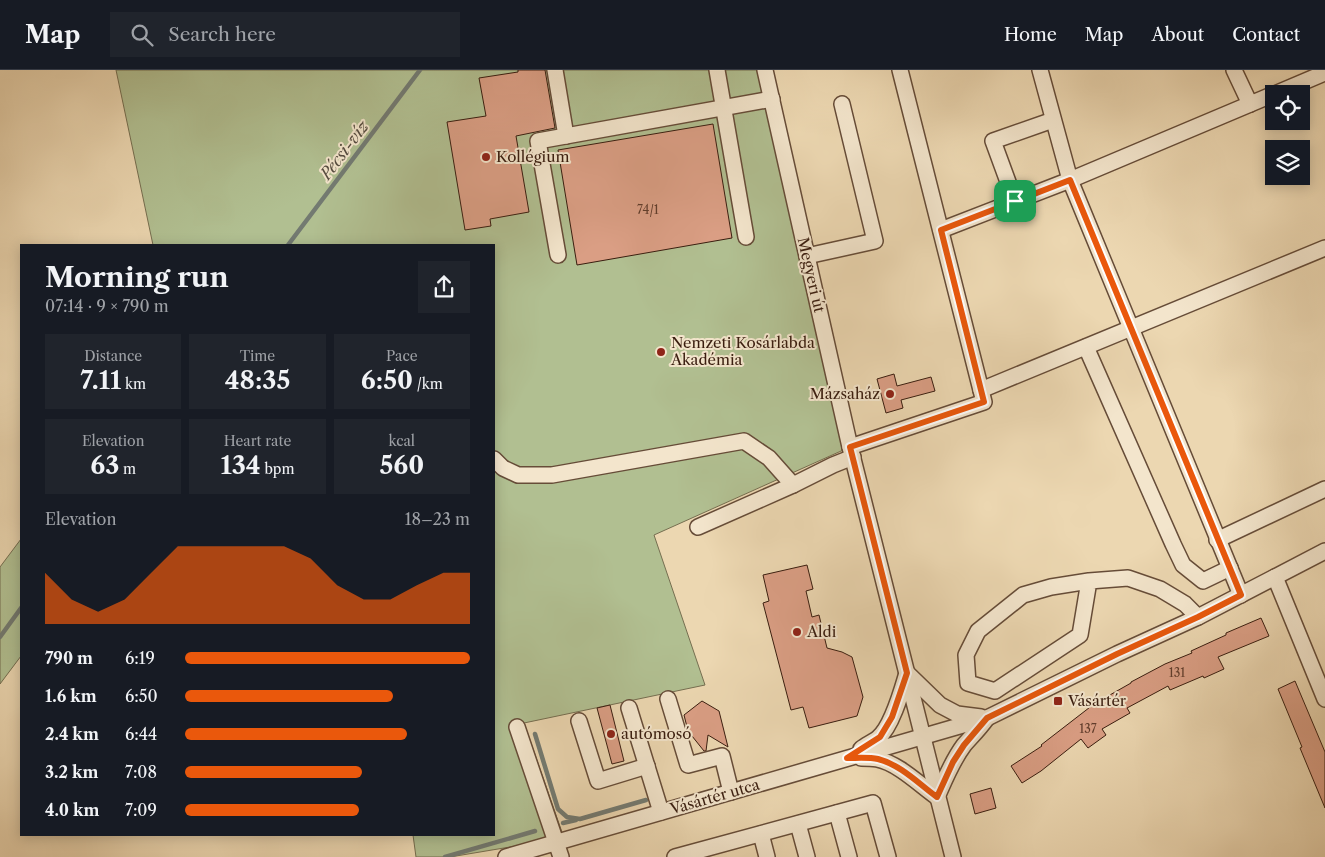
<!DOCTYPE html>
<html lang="en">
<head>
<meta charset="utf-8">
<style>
	body { margin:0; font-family:"Libre Caslon Text",serif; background:#20242c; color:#f1f3f6; height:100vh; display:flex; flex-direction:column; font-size:19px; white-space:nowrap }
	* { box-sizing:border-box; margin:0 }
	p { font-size:16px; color:#9ea1a6 }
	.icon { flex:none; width:28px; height:28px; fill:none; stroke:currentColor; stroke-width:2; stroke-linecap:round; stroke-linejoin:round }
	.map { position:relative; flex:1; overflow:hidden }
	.side { position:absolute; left:20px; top:174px; width:475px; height:592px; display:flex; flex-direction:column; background:#171b24; border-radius:0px; box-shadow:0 2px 12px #0003 }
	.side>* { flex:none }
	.fabs { position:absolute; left:1265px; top:15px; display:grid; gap:10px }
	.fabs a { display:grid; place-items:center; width:45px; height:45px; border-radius:0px; background:#171b24; box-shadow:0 2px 12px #0003; font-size:25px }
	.pin { position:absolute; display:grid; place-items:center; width:42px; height:42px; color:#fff; margin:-21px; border-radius:10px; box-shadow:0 2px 8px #0006 }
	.round { display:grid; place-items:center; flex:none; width:52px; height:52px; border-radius:0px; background:#20242c }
	.summary { display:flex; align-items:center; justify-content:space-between; height:85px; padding:0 25px }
	h1 { font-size:28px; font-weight:800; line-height:38px }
	.stats { display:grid; grid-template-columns:repeat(3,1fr); gap:8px; height:85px; padding:5px 25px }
	.stats div { display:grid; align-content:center; border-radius:0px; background:#20242c; text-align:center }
	.stats b { font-size:25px; font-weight:800 }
	.stats small { font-size:14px; font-weight:400 }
	.stats p { font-size:14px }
	.chart { height:140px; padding:10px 25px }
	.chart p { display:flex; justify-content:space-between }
	.chart svg { width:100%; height:90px; margin-top:5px; fill:#ea580c; opacity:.7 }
	ul { padding:0 25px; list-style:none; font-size:16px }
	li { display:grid; grid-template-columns:80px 60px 1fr; align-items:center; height:38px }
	li i { height:12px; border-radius:6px; background:#ea580c }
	header { display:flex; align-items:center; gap:30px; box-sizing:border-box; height:70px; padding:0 25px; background:#171b24; border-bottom:1px solid #363941 }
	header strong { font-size:24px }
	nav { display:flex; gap:28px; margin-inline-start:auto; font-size:18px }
	.search { width:350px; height:45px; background:#20242c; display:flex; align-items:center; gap:12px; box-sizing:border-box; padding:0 18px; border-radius:0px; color:#9ea1a6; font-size:19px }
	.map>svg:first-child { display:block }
	.green { fill:#b1bf91; stroke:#756e50 }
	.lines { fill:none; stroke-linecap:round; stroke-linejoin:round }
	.stream { stroke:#737a71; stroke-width:4.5 }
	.building { fill:#da9e84; stroke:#391d0f }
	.minor-casing { stroke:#664c38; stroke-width:18 }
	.minor { stroke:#f3e5cc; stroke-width:15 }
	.route-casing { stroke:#fff; stroke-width:10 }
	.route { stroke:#ea580c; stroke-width:6 }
	.poi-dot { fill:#8f2418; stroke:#f3e5cc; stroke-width:2 }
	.labels { text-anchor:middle; stroke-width:4; stroke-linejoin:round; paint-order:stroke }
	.number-label { font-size:12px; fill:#613d2c }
	.poi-label { font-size:15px; fill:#391d0f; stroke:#f3e5cc; text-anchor:start }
	.street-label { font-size:15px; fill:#391d0f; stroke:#f3e5cc }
	.water-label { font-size:16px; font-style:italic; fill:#564c40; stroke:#f3e5cc }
</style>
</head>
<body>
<header>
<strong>Map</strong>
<div class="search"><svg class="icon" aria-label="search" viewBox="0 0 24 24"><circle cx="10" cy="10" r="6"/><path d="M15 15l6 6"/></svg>Search here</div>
<nav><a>Home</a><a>Map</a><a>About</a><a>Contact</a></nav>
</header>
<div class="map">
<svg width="1325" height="787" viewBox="0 0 1325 787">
	<rect width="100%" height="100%" fill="#ecd7b1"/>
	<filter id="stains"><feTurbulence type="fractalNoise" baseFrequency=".004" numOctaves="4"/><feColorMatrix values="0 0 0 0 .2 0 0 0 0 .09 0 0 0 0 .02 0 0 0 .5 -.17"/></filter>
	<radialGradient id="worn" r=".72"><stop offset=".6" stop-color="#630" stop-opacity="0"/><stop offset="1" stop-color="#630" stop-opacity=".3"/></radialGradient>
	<g class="green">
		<polygon points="116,0 765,0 850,377 654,465 705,615 524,653 564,768 450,787 416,787 413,765 494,765 494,175 153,175"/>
		<polygon points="21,469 21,586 0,614 0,497"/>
	</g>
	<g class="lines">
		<g class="stream">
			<polyline points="288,175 420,0"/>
			<polyline points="0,567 21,538"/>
			<polyline points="535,664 558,739 567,747 580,749 646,730"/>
			<polyline points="563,753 576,750"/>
			<polyline points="445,787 535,761"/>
		</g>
	</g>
	<g class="building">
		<polygon points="518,0 545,0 555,58 516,66 529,142 490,149 491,156 465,160 447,52 486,46 479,8 518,2"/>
		<polygon points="713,54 732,168 577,195 558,80"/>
		<polygon points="894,304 897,316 931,307 935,321 901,330 903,338 886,343 877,309"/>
		<polygon points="807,495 813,519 806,521 812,547 819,545 827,578 842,582 852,587 863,627 857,646 809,658 803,637 791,640 763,533 769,531 763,505"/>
		<polygon points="1261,548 1269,566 1218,587 1224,599 1204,608 1203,606 1170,620 1168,616 1127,638 1130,643 1102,659 1106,665 1088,678 1081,669 1041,701 1022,713 1011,696 1042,676 1041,675 1094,634 1131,613 1131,612 1165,594 1192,583 1191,581 1226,565 1226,563"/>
		<polygon points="1295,611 1325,682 1325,738 1300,678 1302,677 1278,619"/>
		<polygon points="702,631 719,641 728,677 708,665 706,681 704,681 688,661 684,645"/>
		<polygon points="610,635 624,691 612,694 597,638"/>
		<polygon points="991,718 996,738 975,744 970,724"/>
	</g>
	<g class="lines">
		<g class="minor-casing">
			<g id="minor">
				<polyline points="555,0 566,66"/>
				<polyline points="717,0 746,167"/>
				<polyline points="765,0 850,377 953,787"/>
				<polyline points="1040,0 1070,110 1241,525"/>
				<polyline points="1234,0 1250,34"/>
				<polyline points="1275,24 1322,4"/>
				<polyline points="1015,131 993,71 1053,50"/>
				<polyline points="941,160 1070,110 1274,24"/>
				<polyline points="558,185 538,71 772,29"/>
				<polyline points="807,186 875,171 842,34"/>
				<polyline points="1086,277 1173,474 1183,495 1203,511 1230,498"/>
				<polyline points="981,320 1325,178"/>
				<polyline points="850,377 984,332 900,0"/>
				<polyline points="494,389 503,398 518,405 552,405 744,371 769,388 793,415"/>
				<polyline points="698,457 793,415 833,395 853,387"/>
				<polyline points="1217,470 1325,419"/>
				<polyline points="1275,507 1325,629"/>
				<polyline points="1089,511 1080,565 995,621 968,613 966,585 978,561 1023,525 1051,517 1089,511 1128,508 1160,519 1185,534 1198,547"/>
				<polyline points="668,629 688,695 722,686 731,722"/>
				<polyline points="629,638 661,742"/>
				<polyline points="579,651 598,711 647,696"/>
				<polyline points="517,657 561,787"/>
				<path d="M 861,679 C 866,675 873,672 878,668 C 892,657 902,620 907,603 L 940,635 L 957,644 L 981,647"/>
				<path d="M 861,688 C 866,688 872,688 877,689 C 898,693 920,715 937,727"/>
				<path d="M 937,727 C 945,709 952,691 964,675 C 972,666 980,658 987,648"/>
				<polyline points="837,743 849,787"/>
				<polyline points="798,754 807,787"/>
				<polyline points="761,764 767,787"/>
				<polyline points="506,787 987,648 1117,584 1198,547 1325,481"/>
				<polyline points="675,787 873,733 888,787"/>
			</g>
		</g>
		<use href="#minor" class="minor"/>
	</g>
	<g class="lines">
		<g class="route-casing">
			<path id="route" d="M 1070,110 L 1241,525 L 1198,547 L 1117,584 L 987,648 L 964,675 L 953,692 L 937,727 C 919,714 901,695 878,689 C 869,687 857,688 847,688 L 880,667 L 892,647 L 907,603 L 850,377 L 984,332 L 941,160 Z"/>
		</g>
		<use href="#route" class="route"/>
	</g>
	<g class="poi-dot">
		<circle cx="486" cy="87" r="5"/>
		<circle cx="661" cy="282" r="5"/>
		<circle cx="890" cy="324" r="5"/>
		<circle cx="797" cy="562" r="5"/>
		<rect x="1053" y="626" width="10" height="10" rx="2.5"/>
		<circle cx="611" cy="664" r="5"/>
	</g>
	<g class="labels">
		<g class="number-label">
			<text x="648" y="144">74/1</text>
			<text x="1177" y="607">131</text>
			<text x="1088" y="663">137</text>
		</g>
		<g class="poi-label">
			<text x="496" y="92">Kollégium</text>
			<text x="671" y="278">Nemzeti Kosárlabda<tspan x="671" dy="17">Akadémia</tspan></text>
			<text x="880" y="329" text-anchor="end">Mázsaház</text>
			<text x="807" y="567">Aldi</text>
			<text x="1068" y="636">Vásártér</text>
			<text x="621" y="669">autómosó</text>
		</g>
		<g class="street-label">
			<text transform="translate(811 205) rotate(77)" y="5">Megyeri út</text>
			<text transform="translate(715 727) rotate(-16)" y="5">Vásártér utca</text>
		</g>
		<g class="water-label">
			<text transform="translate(344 80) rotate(-53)" y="6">Pécsi-víz</text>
		</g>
	</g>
	<rect width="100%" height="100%" filter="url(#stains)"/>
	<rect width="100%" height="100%" fill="url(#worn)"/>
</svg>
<div class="fabs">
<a><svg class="icon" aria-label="locate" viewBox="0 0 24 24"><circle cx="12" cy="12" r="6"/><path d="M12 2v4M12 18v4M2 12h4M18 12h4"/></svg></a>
<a><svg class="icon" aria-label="layers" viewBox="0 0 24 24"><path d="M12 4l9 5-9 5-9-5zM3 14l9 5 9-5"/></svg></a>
</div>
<div class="pin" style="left:1015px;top:131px;background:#1e9e55"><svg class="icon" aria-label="arrive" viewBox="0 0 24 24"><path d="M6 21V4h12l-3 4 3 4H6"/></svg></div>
<section class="side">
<div class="summary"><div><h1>Morning run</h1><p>07:14 · 9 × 790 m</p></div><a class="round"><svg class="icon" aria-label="share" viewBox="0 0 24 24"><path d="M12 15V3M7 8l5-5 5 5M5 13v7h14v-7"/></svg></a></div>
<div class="stats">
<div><p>Distance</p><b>7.11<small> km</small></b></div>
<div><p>Time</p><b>48:35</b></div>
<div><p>Pace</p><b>6:50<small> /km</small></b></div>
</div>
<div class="stats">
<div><p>Elevation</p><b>63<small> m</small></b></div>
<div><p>Heart rate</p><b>134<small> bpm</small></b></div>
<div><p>kcal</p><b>560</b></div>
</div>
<div class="chart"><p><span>Elevation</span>18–23 m</p>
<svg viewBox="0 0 160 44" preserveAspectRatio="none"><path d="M0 44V19L10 32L20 38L30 32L40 19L50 6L60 6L70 6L80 6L90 6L100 12L110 25L120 32L130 32L140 25L150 19L160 19V44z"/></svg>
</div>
<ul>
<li><b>790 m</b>6:19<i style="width:100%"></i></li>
<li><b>1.6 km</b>6:50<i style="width:73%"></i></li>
<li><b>2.4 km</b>6:44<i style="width:78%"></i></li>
<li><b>3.2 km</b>7:08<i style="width:62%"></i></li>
<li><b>4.0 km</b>7:09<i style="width:61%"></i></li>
</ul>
</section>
</div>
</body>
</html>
